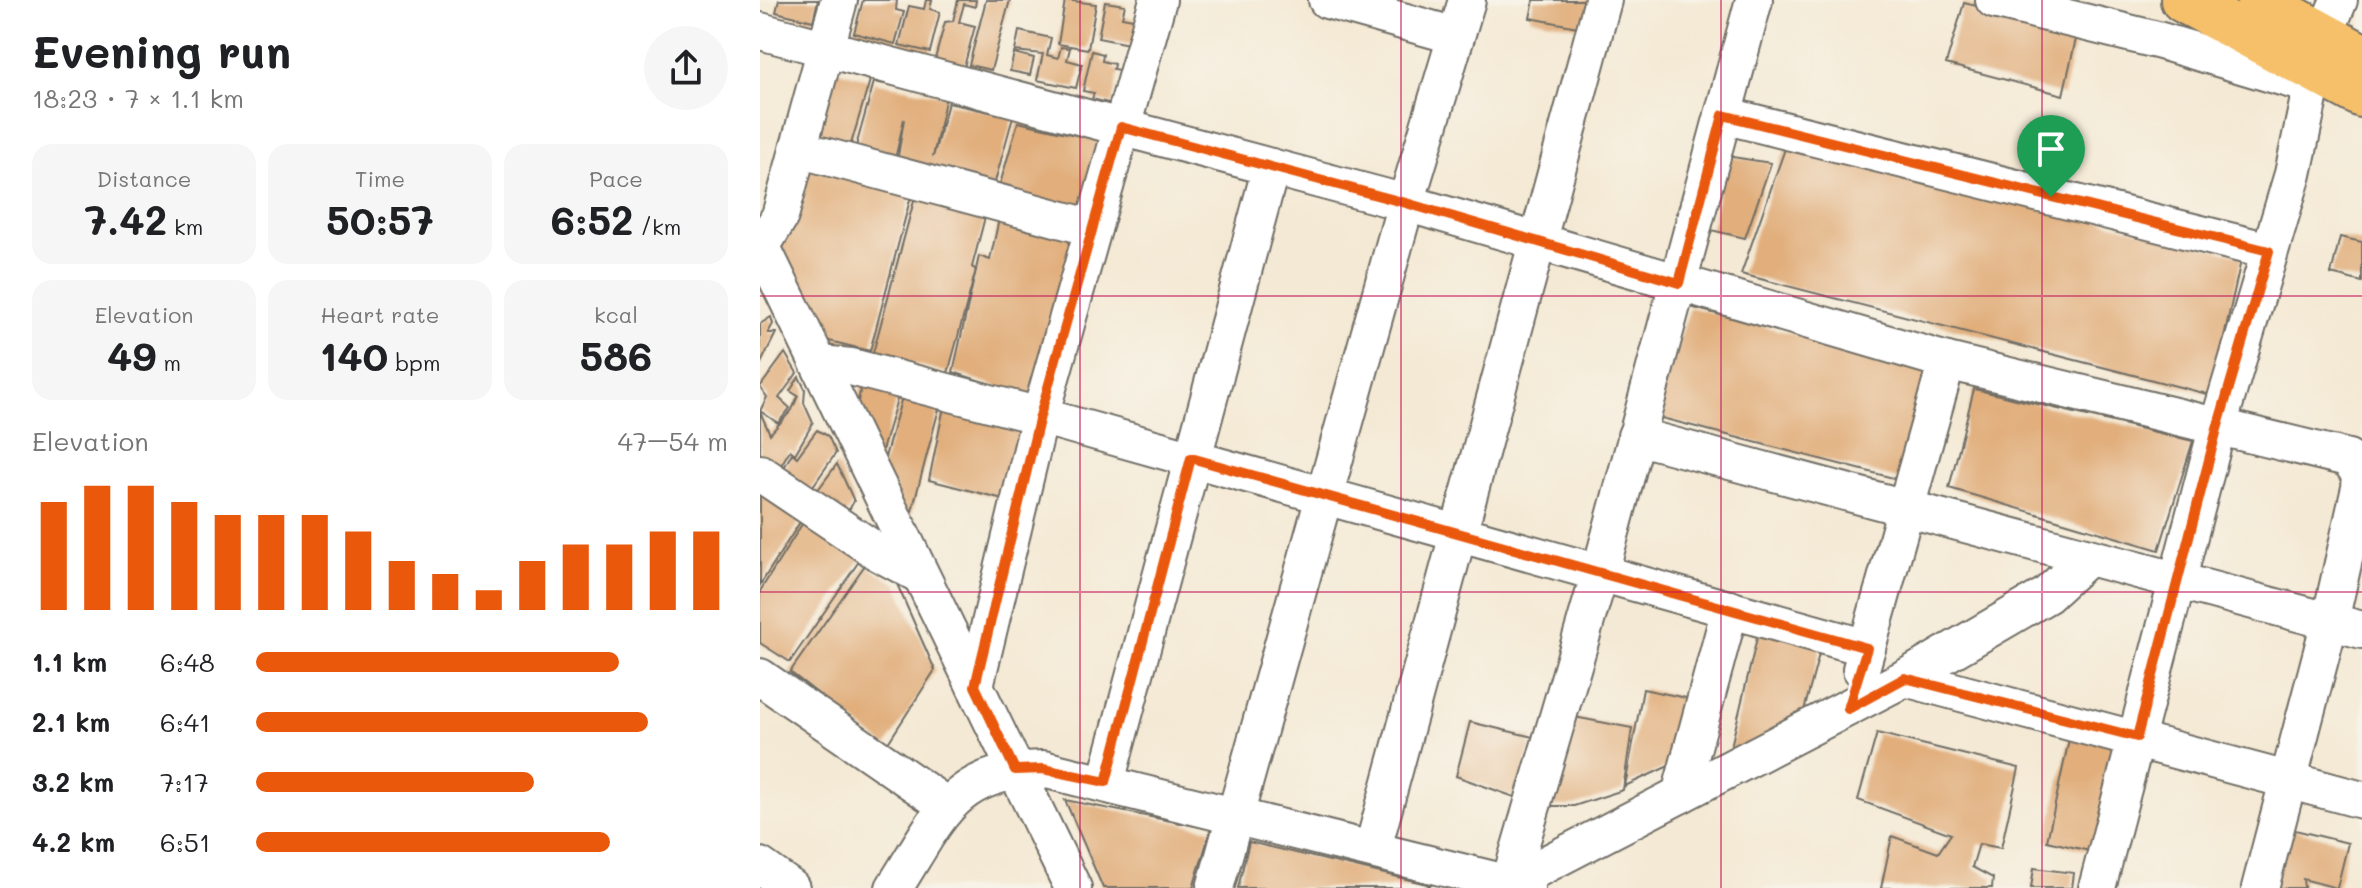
<!DOCTYPE html>
<html lang="en">
<head>
<meta charset="utf-8">
<style>
	body { margin:0; font-family:Mali,sans-serif; background:#f6f6f6; color:#202124; height:100vh; display:flex; flex-direction:column; font-size:30px; white-space:nowrap }
	* { box-sizing:border-box; margin:0 }
	p { font-size:26px; color:#757577 }
	.icon { flex:none; width:44px; height:44px; fill:none; stroke:currentColor; stroke-width:2; stroke-linecap:round; stroke-linejoin:round }
	.map { position:relative; flex:1; overflow:hidden }
	.drawer { display:flex; flex-direction:column; background:#fff; width:760px }
	.drawer>* { flex:none }
	.pin { position:absolute; display:grid; place-items:center; width:68px; height:68px; color:#fff; margin:-82px -34px; border-radius:50% 50% 50% 0; rotate:-45deg; box-shadow:0 0 8px #0007 }
	.pin .icon { rotate:45deg }
	.round { display:grid; place-items:center; flex:none; width:84px; height:84px; border-radius:42px; background:#f6f6f6 }
	.overview { display:flex; align-items:center; justify-content:space-between; height:136px; padding:0 32px }
	h1 { font-size:44px; font-weight:800; line-height:60px }
	.stats { display:grid; grid-template-columns:repeat(3,1fr); gap:12px; height:136px; padding:8px 32px }
	.stats div { display:grid; align-content:center; border-radius:20px; background:#f6f6f6; text-align:center }
	.stats b { font-size:40px; font-weight:800 }
	.stats small { font-size:22px; font-weight:400 }
	.stats p { font-size:22px }
	.chart { height:224px; padding:16px 32px }
	.chart p { display:flex; justify-content:space-between }
	.chart svg { width:100%; height:144px; margin-top:8px; stroke:#ea580c; stroke-width:6 }
	ul { padding:0 32px; list-style:none; font-size:26px }
	li { display:grid; grid-template-columns:128px 96px 1fr; align-items:center; height:60px }
	li i { height:20px; border-radius:10px; background:#ea580c }
	main { display:flex; flex:1; min-height:0 }
	.map>svg:first-child { display:block }
	.building { fill:#e1ae7c }
	.lines { fill:none; stroke-linecap:round; stroke-linejoin:round }
	.minor-casing { stroke:#716e66; stroke-width:40 }
	.major-casing { stroke:#716e66; stroke-width:48 }
	.minor { stroke:#fff; stroke-width:36 }
	.major { stroke:#f6c06b; stroke-width:44 }
	.route-casing { stroke:#fff; stroke-width:16 }
	.route { stroke:#ea580c; stroke-width:10 }
	.grid { fill:none; stroke:#c2185b; stroke-width:2; stroke-opacity:0.55 }
</style>
</head>
<body>
<main>
<section class="drawer">
<div class="overview"><div><h1>Evening run</h1><p>18:23 · 7 × 1.1 km</p></div><a class="round"><svg class="icon" aria-label="share" viewBox="0 0 24 24"><path d="M12 15V3M7 8l5-5 5 5M5 13v7h14v-7"/></svg></a></div>
<div class="stats">
<div><p>Distance</p><b>7.42<small> km</small></b></div>
<div><p>Time</p><b>50:57</b></div>
<div><p>Pace</p><b>6:52<small> /km</small></b></div>
</div>
<div class="stats">
<div><p>Elevation</p><b>49<small> m</small></b></div>
<div><p>Heart rate</p><b>140<small> bpm</small></b></div>
<div><p>kcal</p><b>586</b></div>
</div>
<div class="chart"><p><span>Elevation</span>47–54 m</p>
<svg viewBox="0 0 160 44" preserveAspectRatio="none"><path d="M5 44V11M15 44V6M25 44V6M35 44V11M45 44V15M55 44V15M65 44V15M75 44V20M85 44V29M95 44V33M105 44V38M115 44V29M125 44V24M135 44V24M145 44V20M155 44V20"/></svg>
</div>
<ul>
<li><b>1.1 km</b>6:48<i style="width:77%"></i></li>
<li><b>2.1 km</b>6:41<i style="width:83%"></i></li>
<li><b>3.2 km</b>7:17<i style="width:59%"></i></li>
<li><b>4.2 km</b>6:51<i style="width:75%"></i></li>
</ul>
</section>
<div class="map">
<svg width="1602" height="888" viewBox="0 0 1602 888">
	<rect width="100%" height="100%" fill="#f7f3e8"/>
	<filter id="ink" filterUnits="userSpaceOnUse"><feTurbulence type="fractalNoise" baseFrequency=".0125" numOctaves="2"/><feDisplacementMap in="SourceGraphic" scale="16" xChannelSelector="R" yChannelSelector="G"/><feConvolveMatrix kernelMatrix="1 2 1 2 8 2 1 2 1" color-interpolation-filters="sRGB"/></filter>
	<filter id="wash" filterUnits="userSpaceOnUse"><feTurbulence type="fractalNoise" baseFrequency=".006" numOctaves="4" result="noise"/><feDisplacementMap in="SourceGraphic" scale="32" xChannelSelector="R" yChannelSelector="G"/><feGaussianBlur stdDeviation="1.8" result="paint"/><feColorMatrix in="noise" values="0 0 0 0 0 0 0 0 0 0 0 0 0 0 0 0 0 1.4 0 .05"/><feComposite in="paint" operator="in"/></filter>
	<g filter="url(#wash)">
		<rect width="100%" height="100%" fill="#f4e9d4"/>
		<g id="blocks">
			<g class="building">
				<polygon points="19,0 58,0 53,21 16,12"/>
				<polygon points="103,0 137,0 136,10 144,12 135,44 94,33"/>
				<polygon points="166,0 172,0 170,9 180,12 170,52 139,45 149,6 164,9"/>
				<polygon points="198,0 216,0 215,7 204,4 199,22 215,26 204,67 175,59 185,22 193,21"/>
				<polygon points="226,0 250,0 231,70 209,65"/>
				<polygon points="305,0 336,4 328,49 298,44"/>
				<polygon points="774,0 831,0 823,28 770,18"/>
				<polygon points="345,2 365,5 362,17 384,21 379,46 338,38"/>
				<polygon points="1204,3 1318,30 1303,95 1186,64"/>
				<polygon points="259,31 291,38 287,55 298,58 301,47 310,48 307,60 322,64 316,88 277,80 283,54 255,51"/>
				<polygon points="332,51 343,54 342,61 354,64 353,69 359,70 352,104 332,99 334,93 323,91"/>
				<polygon points="254,53 274,58 270,75 250,71"/>
				<polygon points="69,68 110,80 88,154 40,146"/>
				<polygon points="114,82 186,96 173,157 188,103 253,117 231,196 136,169 144,119 133,168 93,157"/>
				<polygon points="258,122 342,141 323,221 236,198"/>
				<polygon points="1027,143 1482,256 1451,395 981,274"/>
				<polygon points="966,156 1011,163 985,238 951,230"/>
				<polygon points="37,163 151,196 110,351 53,337 12,256"/>
				<polygon points="155,197 225,217 212,267 216,270 188,373 113,353"/>
				<polygon points="239,219 319,239 276,399 193,372 219,256 230,260"/>
				<polygon points="1580,237 1602,242 1602,282 1571,274"/>
				<polygon points="930,307 1174,371 1141,480 894,416"/>
				<polygon points="11,317 13,324 8,333 16,333 0,365 0,324"/>
				<polygon points="25,353 37,373 19,398 30,408 18,423 0,411 7,397 0,387"/>
				<polygon points="39,377 45,389 44,403 53,423 35,454 30,450 14,477 0,468 0,412 10,434 32,410 38,396 30,391"/>
				<polygon points="102,382 139,392 117,468 93,425"/>
				<polygon points="1214,389 1433,441 1399,550 1189,488"/>
				<polygon points="144,390 181,401 147,530 120,475"/>
				<polygon points="185,402 263,420 243,499 169,480"/>
				<polygon points="57,430 68,436 76,453 44,499 18,479 32,453 37,457"/>
				<polygon points="77,464 94,501 80,526 49,502"/>
				<polygon points="0,479 47,511 0,585"/>
				<polygon points="49,513 104,554 30,662 0,643 0,591"/>
				<polygon points="105,565 137,584 175,670 126,746 30,672"/>
				<polygon points="1001,621 1063,639 1041,722 969,755"/>
				<polygon points="883,689 931,699 922,760 865,786"/>
				<polygon points="809,716 872,728 863,790 814,806 786,806"/>
				<polygon points="710,722 773,737 757,798 696,776"/>
				<polygon points="1311,730 1359,741 1334,852 1287,841"/>
				<polygon points="1117,733 1259,768 1241,848 1219,844 1212,867 1233,878 1232,888 1121,888 1132,836 1178,853 1191,834 1098,800"/>
				<polygon points="305,800 451,829 433,888 343,888"/>
				<polygon points="1527,828 1588,843 1577,888 1543,879 1544,888 1509,888"/>
				<polygon points="489,842 671,885 665,888 478,888"/>
				<polygon points="1274,868 1314,873 1312,888 1271,888"/>
			</g>
		</g>
	</g>
	<g filter="url(#ink)">
		<use href="#blocks" fill-opacity="0" stroke="#716e66" stroke-width="2"/>
		<g class="lines">
			<g class="minor-casing">
				<g id="minor">
					<polyline points="567,0 696,36"/>
					<polyline points="1234,0 1401,41 1552,86"/>
					<polyline points="0,31 646,203 1187,361 1588,458 1601,475 1600,488 1570,621 1500,888"/>
					<polyline points="1564,36 1579,0"/>
					<polyline points="963,115 1509,251"/>
					<polyline points="38,149 333,228"/>
					<polyline points="0,243 313,888"/>
					<polyline points="0,249 20,216 79,0"/>
					<polyline points="60,364 91,367 280,416 1107,648"/>
					<polyline points="876,436 1602,630"/>
					<polyline points="0,473 119,553 158,574"/>
					<polyline points="1101,669 1187,361"/>
					<polyline points="0,677 187,806"/>
					<polyline points="1145,678 1602,800"/>
					<polyline points="215,686 280,416 398,0"/>
					<polyline points="346,782 511,167"/>
					<polyline points="920,795 970,609"/>
					<polyline points="613,848 843,0"/>
					<polyline points="0,866 31,888"/>
					<path d="M 134,888 C 178,820 191,771 283,769 L 766,888"/>
					<polyline points="455,888 646,203 707,0"/>
					<polyline points="740,888 1145,678 1287,595 1326,559"/>
					<polyline points="748,888 840,573 994,0"/>
					<polyline points="1337,888 1457,429 1533,174 1555,70"/>
				</g>
			</g>
			<g class="major-casing">
				<g id="major">
					<polyline points="1423,0 1602,95"/>
					<polyline points="1499,0 1602,56"/>
				</g>
			</g>
			<use href="#minor" class="minor"/>
			<use href="#major" class="major"/>
		</g>
	</g>
	<g class="lines" filter="url(#ink)">
		<g class="route-casing">
			<polygon id="route" points="963,115 1509,251 1457,429 1377,737 1145,678 1088,709 1107,648 431,458 346,782 283,769 255,770 215,686 280,416 361,127 646,203 919,283"/>
		</g>
		<use href="#route" class="route"/>
	</g>
	<path class="grid" d="M 320,0 L 320,888M 641,0 L 641,888M 961,0 L 961,888M 1282,0 L 1282,888M 0,296 L 1602,296M 0,592 L 1602,592"/>
</svg>
<div class="pin" style="left:1291px;top:197px;background:#1e9e55"><svg class="icon" aria-label="arrive" viewBox="0 0 24 24"><path d="M6 21V4h12l-3 4 3 4H6"/></svg></div>
</div>
</main>
</body>
</html>
